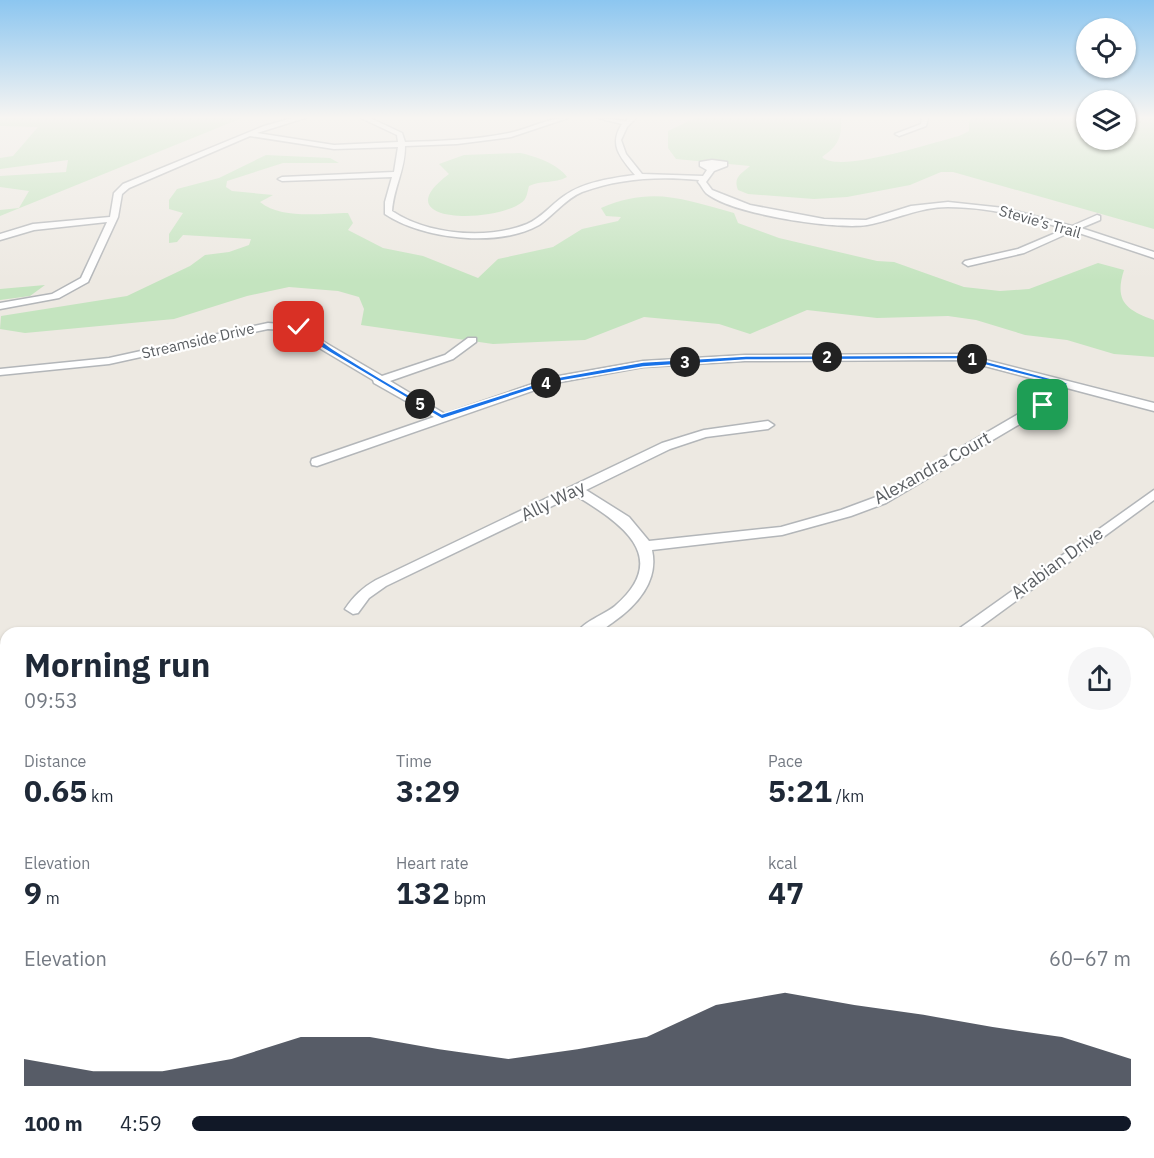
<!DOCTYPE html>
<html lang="en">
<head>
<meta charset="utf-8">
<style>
	body { margin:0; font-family:"IBM Plex Sans",sans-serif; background:#f6f6f7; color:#1f2937; height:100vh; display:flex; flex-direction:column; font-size:22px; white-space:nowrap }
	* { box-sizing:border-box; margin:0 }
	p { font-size:20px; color:#747a83 }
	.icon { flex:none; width:33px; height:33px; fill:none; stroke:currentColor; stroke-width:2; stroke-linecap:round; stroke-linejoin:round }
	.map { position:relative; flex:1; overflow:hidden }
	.details { position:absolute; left:0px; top:627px; width:1155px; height:531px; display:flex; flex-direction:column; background:#fff; border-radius:18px 18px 0 0; box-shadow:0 2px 4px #0004 }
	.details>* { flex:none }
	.tools { position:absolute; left:1076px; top:18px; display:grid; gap:12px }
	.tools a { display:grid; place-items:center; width:60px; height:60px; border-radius:50%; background:#fff; box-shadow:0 2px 4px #0004; font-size:30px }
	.pin { position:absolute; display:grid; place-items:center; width:51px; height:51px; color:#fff; margin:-26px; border-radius:12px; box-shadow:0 3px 9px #0006 }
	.km { position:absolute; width:30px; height:30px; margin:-15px; border-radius:50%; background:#222; color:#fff; font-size:16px; line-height:30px; text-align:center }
	.round { display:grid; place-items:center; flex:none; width:63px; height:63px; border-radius:32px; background:#f6f6f7 }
	.overview { display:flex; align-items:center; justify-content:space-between; height:102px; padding:0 24px }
	h1 { font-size:33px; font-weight:700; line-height:45px }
	.figures { display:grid; grid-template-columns:repeat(3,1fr); gap:9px; height:102px; padding:6px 24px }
	.figures div { display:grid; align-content:center }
	.figures b { font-size:30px; font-weight:700 }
	.figures small { font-size:16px; font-weight:400 }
	.figures p { font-size:16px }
	.chart { height:168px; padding:12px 24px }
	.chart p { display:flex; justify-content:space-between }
	.chart svg { width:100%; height:108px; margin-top:6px; fill:#111827; opacity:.7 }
	ul { padding:0 24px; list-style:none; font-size:20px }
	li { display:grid; grid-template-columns:96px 72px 1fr; align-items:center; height:45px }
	li i { height:15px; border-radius:8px; background:#111827 }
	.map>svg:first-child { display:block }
	.green { fill:#c4e4bf }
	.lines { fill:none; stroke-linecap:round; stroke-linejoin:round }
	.street-casing { stroke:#b3b6b9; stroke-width:3 }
	.street { fill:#fff; fill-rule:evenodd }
	.route { fill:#1a73e8; stroke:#fff; stroke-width:1.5 }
	.labels { text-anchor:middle; stroke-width:4.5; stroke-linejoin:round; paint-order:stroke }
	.far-street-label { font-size:15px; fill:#5b5f63; stroke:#fff }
	.street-label { font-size:18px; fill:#5b5f63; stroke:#fff }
</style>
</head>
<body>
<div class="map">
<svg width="1154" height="1158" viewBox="0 0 1154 1158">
	<rect width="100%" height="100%" fill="#ede9e2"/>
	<g class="green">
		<polygon points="0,118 242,118 0,216 0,210 19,208 29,191 0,187 0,176 66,172 68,160 0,169 0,158 13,156 38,127 0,126"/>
		<path d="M 695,118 L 841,118 C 842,138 838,146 822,157 C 838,174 935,142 959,136 L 969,131 L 969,120 L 972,118 L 1086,118 L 1086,140 L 1125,140 L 1125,118 L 1154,118 L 1154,229 L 953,172 L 941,172 L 910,185 L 847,197 L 814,199 L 748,194 L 738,190 C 733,177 741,174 750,166 L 676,159 L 668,148 L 668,131 Z"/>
		<path d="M 520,153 C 535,156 558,164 567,177 C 554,184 541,180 529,186 C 527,193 527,199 521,203 C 491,224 383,223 449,174 L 439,164 L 464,155 Z"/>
		<path d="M 266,155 L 330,158 L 339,163 L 283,163 L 227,181 L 226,187 L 232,191 L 273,195 L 260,202 C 282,220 322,213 348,213 L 353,223 L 348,230 L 383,248 L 423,256 L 478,278 L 498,259 L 553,247 L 582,229 L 618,221 L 621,217 L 606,216 L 601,208 C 652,186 683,199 734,213 L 738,223 L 779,238 L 877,261 L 894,262 L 964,287 L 1000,291 L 1029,289 L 1098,263 L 1124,270 C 1114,301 1126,310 1154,320 L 1154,357 L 1114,354 L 1067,340 L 1025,335 L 976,320 L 948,316 L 877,318 L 807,310 L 750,334 L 719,324 L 644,317 L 585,340 L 493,344 L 361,325 L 364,309 L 359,297 L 338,291 L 289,287 L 247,296 L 174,319 L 25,333 L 0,329 L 1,316 L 127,296 L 190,266 L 205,255 L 229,252 L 249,245 L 251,239 L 183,235 L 177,242 L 169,243 L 169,234 L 183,213 L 169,209 L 169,200 L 177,189 L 219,178 Z"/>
		<polygon points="45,285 30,296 0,300 0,289"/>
		<polygon points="253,1152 370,1152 333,1158 256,1158"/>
		<polygon points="378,1152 884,1152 885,1158 388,1158"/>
	</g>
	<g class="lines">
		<g class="street-casing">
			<g id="street">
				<path d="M 293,118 L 305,118 L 257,133 L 334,145 L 398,142 L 397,135 L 361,118 L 370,118 L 402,133 L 405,142 C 440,141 475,140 509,133 C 529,129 547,118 568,118 L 511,137 L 457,144 L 405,146 C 405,171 394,186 392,211 C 428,235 487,240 527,224 C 541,218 551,205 564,196 C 583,182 612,178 635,175 C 621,158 608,145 622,124 L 598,118 L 626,121 L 629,118 L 636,118 L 627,127 L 621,140 L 626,154 L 642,174 L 703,176 L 707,170 L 700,166 L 700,162 L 712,160 L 727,162 L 727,166 L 714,171 L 706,182 L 712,190 L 750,205 L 824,219 L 866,220 L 911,206 L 948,202 L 1004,208 L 1072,226 L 1097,215 L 1100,216 L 1100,220 L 1081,228 L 1154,252 L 1154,258 L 1073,231 L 1024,253 L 968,266 L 963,263 L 965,261 L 1018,249 L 1065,229 C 1027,217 988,207 948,207 C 919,207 895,220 867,225 C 835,230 731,214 706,193 C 703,190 701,185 698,182 L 699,180 C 660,176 620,178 582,192 C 565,199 554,215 539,225 C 498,248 422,239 385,214 L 385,202 L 392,177 L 282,181 L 278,179 L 282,177 L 394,172 L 398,147 L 334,149 L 250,136 L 129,188 L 122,194 L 118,217 L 88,282 L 59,298 L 0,309 L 0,303 L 52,294 L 81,278 L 107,222 L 34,230 L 0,240 L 0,234 L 33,224 L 110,217 L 114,193 L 123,184 L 264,126 Z"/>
				<polygon points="922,118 928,118 926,126 899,136 895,134 921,124"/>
				<path d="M 268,323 L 307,326 L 324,342 L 382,376 L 445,355 L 468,338 L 476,338 L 476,342 L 453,359 L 390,381 L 445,414 L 553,377 L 643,361 L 745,355 L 962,354 L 1154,403 L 1154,411 L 1067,388 L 1059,398 L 1047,408 L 886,503 L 851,516 L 782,535 L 652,550 C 659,581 637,606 612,623 C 607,626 601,632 596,633 C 590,634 583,633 577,633 C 584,621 604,615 615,606 C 673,556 619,522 575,495 L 386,586 L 369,598 L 358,613 L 353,614 L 345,609 C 354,596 362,588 376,580 L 662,443 L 704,430 L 768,421 L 774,425 L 768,429 L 706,437 L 670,449 L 586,490 L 629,517 L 649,541 L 781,527 L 841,510 L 876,497 L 1039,402 L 1051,394 L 1057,385 L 962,360 L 745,361 L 643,367 L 555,383 L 317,466 L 312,465 L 311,462 L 312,459 L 434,417 L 374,383 L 373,380 L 316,346 L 300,331 L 268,329 L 109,364 L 0,375 L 0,369 L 109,358 Z"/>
				<polygon points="1154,490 1154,500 972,633 953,633"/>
				<rect x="0" y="931" width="6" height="20"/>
				<polygon points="1154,1095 1154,1124 1149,1126 1149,1097"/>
				<polygon points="1110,1152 1137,1152 1134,1158 1107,1158"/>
			</g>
		</g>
		<use href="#street" class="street"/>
	</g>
	<linearGradient id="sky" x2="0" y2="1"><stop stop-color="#8cc6f0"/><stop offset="0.42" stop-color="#f7f5f2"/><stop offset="1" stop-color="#f7f5f2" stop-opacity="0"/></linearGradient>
	<rect width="1154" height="280" fill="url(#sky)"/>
	<path class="route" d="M 299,325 C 313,330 320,341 333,349 C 369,372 405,393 442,414 L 554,378 L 643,362 L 746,356 L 962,355 L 1068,383 L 1057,398 L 1043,407 L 1039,405 L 1059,384 L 962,359 L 746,360 L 643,367 L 555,382 L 442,419 L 317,345 L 306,333 L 296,328 Z"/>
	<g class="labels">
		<g class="far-street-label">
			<text transform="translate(1040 222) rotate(16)" y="5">Stevie’s Trail</text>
			<text transform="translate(198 341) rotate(-13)" y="5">Streamside Drive</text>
		</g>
		<g class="street-label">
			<text transform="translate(932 468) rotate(-29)" y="6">Alexandra Court</text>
			<text transform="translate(553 501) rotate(-26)" y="6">Ally Way</text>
			<text transform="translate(1057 563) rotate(-36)" y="6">Arabian Drive</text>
		</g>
	</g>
</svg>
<div class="tools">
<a><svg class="icon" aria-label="locate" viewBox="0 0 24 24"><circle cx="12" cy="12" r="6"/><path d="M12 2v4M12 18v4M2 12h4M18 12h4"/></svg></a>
<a><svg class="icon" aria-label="layers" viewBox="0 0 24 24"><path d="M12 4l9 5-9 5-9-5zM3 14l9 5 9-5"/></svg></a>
</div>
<div class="pin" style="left:1043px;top:405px;background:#1e9e55"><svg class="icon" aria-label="arrive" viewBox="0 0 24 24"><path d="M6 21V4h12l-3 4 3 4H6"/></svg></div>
<div class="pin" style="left:299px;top:327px;background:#d93025"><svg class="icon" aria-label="check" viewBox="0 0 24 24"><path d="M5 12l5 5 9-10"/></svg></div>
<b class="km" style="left:972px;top:359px">1</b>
<b class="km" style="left:827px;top:357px">2</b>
<b class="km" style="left:685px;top:362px">3</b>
<b class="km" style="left:546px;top:383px">4</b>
<b class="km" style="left:420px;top:404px">5</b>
<section class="details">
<div class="overview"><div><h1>Morning run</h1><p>09:53</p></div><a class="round"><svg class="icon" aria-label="share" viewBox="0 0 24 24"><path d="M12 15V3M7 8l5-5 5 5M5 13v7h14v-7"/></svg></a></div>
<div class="figures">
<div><p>Distance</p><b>0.65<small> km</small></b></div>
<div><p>Time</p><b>3:29</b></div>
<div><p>Pace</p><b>5:21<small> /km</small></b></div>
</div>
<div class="figures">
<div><p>Elevation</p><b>9<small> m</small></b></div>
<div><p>Heart rate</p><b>132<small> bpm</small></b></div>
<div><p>kcal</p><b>47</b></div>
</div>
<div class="chart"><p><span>Elevation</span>60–67 m</p>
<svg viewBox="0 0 160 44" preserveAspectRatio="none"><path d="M0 44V33L10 38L20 38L30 33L40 24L50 24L60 29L70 33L80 29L90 24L100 11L110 6L120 11L130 15L140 20L150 24L160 33V44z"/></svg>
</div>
<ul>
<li><b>100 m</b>4:59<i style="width:100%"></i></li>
</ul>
</section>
</div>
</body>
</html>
